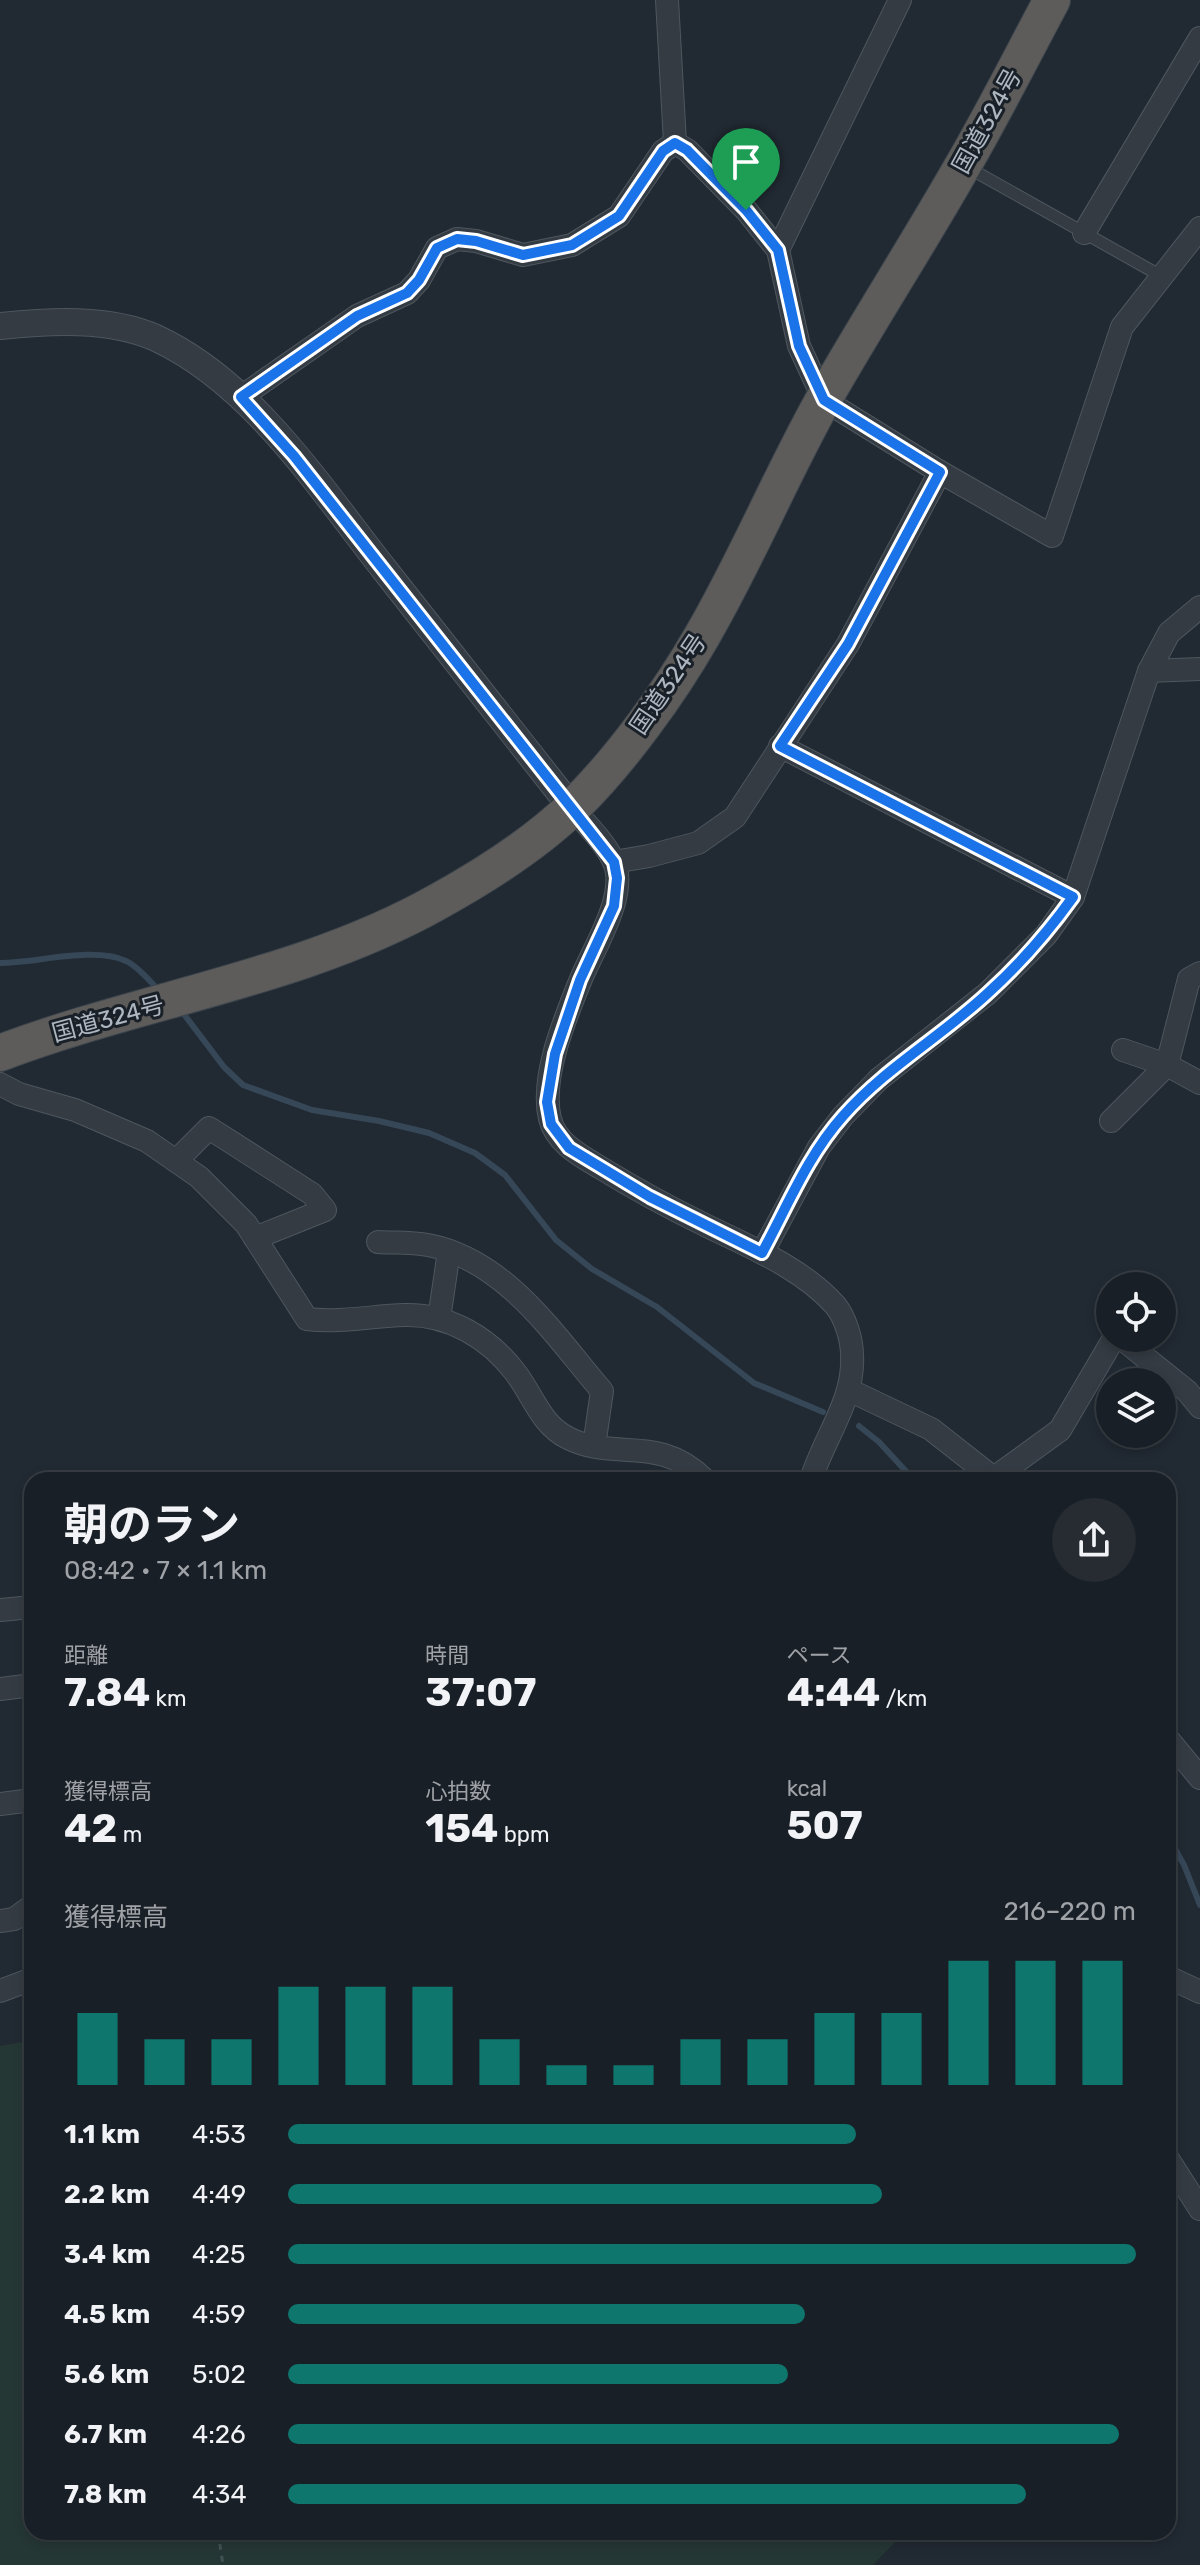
<!DOCTYPE html>
<html lang="ja">
<head>
<meta charset="utf-8">
<style>
	body { margin:0; font-family:Rubik,"Noto Sans JP",sans-serif; background:#262c32; color:#f1f3f6; height:100vh; display:flex; flex-direction:column; font-size:30px; white-space:nowrap }
	* { box-sizing:border-box; margin:0 }
	p { font-size:26px; color:#9fa2a7 }
	.icon { flex:none; width:44px; height:44px; fill:none; stroke:currentColor; stroke-width:2; stroke-linecap:round; stroke-linejoin:round }
	.map { position:relative; flex:1; overflow:hidden }
	.drawer { position:absolute; left:24px; top:1472px; width:1152px; height:1068px; display:flex; flex-direction:column; background:#191f26; border-radius:24px; box-shadow:0 4px 12px #0003,0 0 0 2px #373d43 }
	.drawer>* { flex:none }
	.controls { position:absolute; left:1096px; top:1272px; display:grid; gap:16px }
	.controls a { display:grid; place-items:center; width:80px; height:80px; border-radius:50%; background:#191f26; box-shadow:0 4px 12px #0003,0 0 0 2px #373d43; font-size:40px }
	.pin { position:absolute; display:grid; place-items:center; width:68px; height:68px; color:#fff; margin:-82px -34px; border-radius:50% 50% 50% 0; rotate:-45deg; box-shadow:0 0 8px #0007 }
	.pin .icon { rotate:45deg }
	.round { display:grid; place-items:center; flex:none; width:84px; height:84px; border-radius:42px; background:#262c32 }
	.overview { display:flex; align-items:center; justify-content:space-between; height:136px; padding:0 40px }
	h1 { font-size:44px; font-weight:700; line-height:60px }
	.metrics { display:grid; grid-template-columns:repeat(3,1fr); gap:12px; height:136px; padding:8px 40px }
	.metrics div { display:grid; align-content:center }
	.metrics b { font-size:40px; font-weight:700 }
	.metrics small { font-size:22px; font-weight:400 }
	.metrics p { font-size:22px }
	.chart { height:224px; padding:16px 40px }
	.chart p { display:flex; justify-content:space-between }
	.chart svg { width:100%; height:144px; margin-top:8px; stroke:#0f766e; stroke-width:6 }
	ul { padding:0 40px; list-style:none; font-size:26px }
	li { display:grid; grid-template-columns:128px 96px 1fr; align-items:center; height:60px }
	li i { height:20px; border-radius:10px; background:#0f766e }
	.map>svg:first-child { display:block }
	.green { fill:#253735 }
	.lines { fill:none; stroke-linecap:round; stroke-linejoin:round }
	.stream { stroke:#364758; stroke-width:6 }
	.service-casing { stroke:#4e565e; stroke-width:13 }
	.minor-casing { stroke:#4e565e; stroke-width:24 }
	.tertiary-casing { stroke:#4e565e; stroke-width:28 }
	.trunk-casing { stroke:#3e464e; stroke-width:38 }
	.path { stroke:#425253; stroke-width:3; stroke-dasharray:6 6; stroke-linecap:butt }
	.service { stroke:#343b43; stroke-width:11 }
	.minor { stroke:#343b43; stroke-width:22 }
	.tertiary { stroke:#343b43; stroke-width:26 }
	.trunk { stroke:#5d5c5a; stroke-width:36 }
	.route-casing { stroke:#fff; stroke-width:16 }
	.route { stroke:#1a73e8; stroke-width:10 }
	.labels { text-anchor:middle; stroke-width:6; stroke-linejoin:round; paint-order:stroke }
	.street-label { font-size:24px; fill:#aeb6c0; stroke:#192028 }
</style>
</head>
<body>
<div class="map">
<svg width="1200" height="2565" viewBox="0 0 1200 2565">
	<rect width="100%" height="100%" fill="#212932"/>
	<polygon class="green" points="32,2040 32,2532 905,2532 873,2565 0,2565 0,2046"/>
	<g class="lines">
		<g class="stream">
			<path d="M 0,963 C 36,963 94,946 126,961 C 138,966 150,982 160,991"/>
			<polyline points="180,1009 224,1067 243,1085 312,1110 379,1121 429,1133 475,1153 505,1175 556,1240 592,1269 657,1307 754,1383 823,1412"/>
			<polyline points="859,1426 879,1442 914,1480"/>
			<polyline points="1168,1836 1184,1865 1200,1905"/>
		</g>
		<g class="service-casing">
			<polyline id="service" points="967,167 1161,276"/>
		</g>
		<g class="minor-casing">
			<g id="minor">
				<polyline points="667,0 675,143"/>
				<polyline points="675,143 687,150 746,210 778,250 799,346 824,400 940,472 1052,536 1122,327 1200,228"/>
				<polyline points="1084,233 1200,38"/>
				<polyline points="778,250 900,0"/>
				<polyline points="241,397 357,316 407,293 419,280 437,248 457,239 476,241 523,255 572,245 619,216 663,151 675,143"/>
				<polyline points="1149,671 1200,669"/>
				<polyline points="780,746 1073,897"/>
				<path d="M 572,808 C 586,824 604,841 613,860 C 630,893 593,949 581,979 C 565,1018 540,1078 550,1119 C 556,1143 581,1156 601,1168 C 635,1189 670,1208 707,1226 C 750,1247 802,1268 835,1305 C 845,1317 852,1339 852,1355 C 855,1400 823,1439 811,1480"/>
				<polyline points="614,862 649,856 698,843 735,817 848,644 940,472"/>
				<polyline points="1123,1050 1167,1065 1200,1083"/>
				<path d="M 0,1084 L 19,1094 L 75,1110 L 147,1141 L 199,1177 L 246,1224 L 307,1319 C 339,1323 372,1316 405,1315 C 449,1314 489,1338 515,1372 C 533,1395 540,1424 568,1438 C 615,1462 658,1433 705,1480"/>
				<polyline points="1111,1121 1167,1065 1189,979 1200,973"/>
				<polyline points="176,1161 209,1128 312,1194 325,1210 255,1238"/>
				<path d="M 378,1242 C 394,1243 412,1242 428,1245 C 506,1260 554,1335 602,1391 L 594,1446"/>
				<polyline points="762,1253 819,1147 843,1116 879,1079 988,993 1046,935 1073,897 1149,671 1169,633 1200,607"/>
				<polyline points="439,1319 449,1251"/>
				<polyline points="1121,1338 1187,1391 1200,1407"/>
				<polyline points="849,1390 931,1429 996,1480"/>
				<polyline points="994,1478 1060,1430 1114,1338"/>
				<polyline points="0,1610 32,1607"/>
				<polyline points="0,1689 32,1685"/>
				<polyline points="1168,1739 1200,1778"/>
				<polyline points="0,1804 32,1800"/>
				<polyline points="0,1921 14,1919 32,1906"/>
				<polyline points="1168,1977 1200,1992"/>
				<polyline points="0,1991 32,1979"/>
				<polyline points="1168,2159 1200,2209"/>
			</g>
		</g>
		<g class="tertiary-casing">
			<path id="tertiary" d="M 0,326 C 49,321 109,317 156,338 C 253,383 320,488 384,569 C 447,649 509,729 572,808"/>
		</g>
		<g class="trunk-casing">
			<path id="trunk" d="M 0,1053 C 145,998 303,978 439,901 C 484,876 537,842 574,806 C 621,760 670,692 702,636 C 747,559 781,475 825,397 C 869,320 918,244 962,167 C 994,112 1022,56 1052,0"/>
		</g>
		<polyline class="path" points="218,2532 223,2565"/>
		<use href="#service" class="service"/>
		<use href="#minor" class="minor"/>
		<use href="#tertiary" class="tertiary"/>
		<use href="#trunk" class="trunk"/>
	</g>
	<g class="lines">
		<g class="route-casing">
			<path id="route" d="M 675,143 L 687,150 L 746,210 L 778,250 L 799,346 L 824,400 L 940,472 L 848,644 L 780,746 L 1073,897 C 1048,932 1020,964 988,993 C 942,1036 885,1068 843,1116 C 808,1155 787,1207 762,1253 L 650,1197 L 569,1148 L 551,1124 L 547,1102 L 555,1054 L 580,980 L 614,906 L 617,878 L 614,862 L 294,456 L 241,397 L 357,316 L 407,293 L 419,280 L 437,248 L 457,239 L 476,241 L 523,255 L 572,245 L 619,216 L 663,151 Z"/>
		</g>
		<use href="#route" class="route"/>
	</g>
	<g class="labels">
		<g class="street-label">
			<text transform="translate(987 121) rotate(-61)" y="8">国道324号</text>
			<text transform="translate(668 684) rotate(-56)" y="8">国道324号</text>
			<text transform="translate(108 1019) rotate(-15)" y="8">国道324号</text>
		</g>
	</g>
</svg>
<div class="controls">
<a><svg class="icon" aria-label="locate" viewBox="0 0 24 24"><circle cx="12" cy="12" r="6"/><path d="M12 2v4M12 18v4M2 12h4M18 12h4"/></svg></a>
<a><svg class="icon" aria-label="layers" viewBox="0 0 24 24"><path d="M12 4l9 5-9 5-9-5zM3 14l9 5 9-5"/></svg></a>
</div>
<div class="pin" style="left:746px;top:210px;background:#1e9e55"><svg class="icon" aria-label="arrive" viewBox="0 0 24 24"><path d="M6 21V4h12l-3 4 3 4H6"/></svg></div>
<section class="drawer">
<div class="overview"><div><h1>朝のラン</h1><p>08:42 · 7 × 1.1 km</p></div><a class="round"><svg class="icon" aria-label="share" viewBox="0 0 24 24"><path d="M12 15V3M7 8l5-5 5 5M5 13v7h14v-7"/></svg></a></div>
<div class="metrics">
<div><p>距離</p><b>7.84<small> km</small></b></div>
<div><p>時間</p><b>37:07</b></div>
<div><p>ペース</p><b>4:44<small> /km</small></b></div>
</div>
<div class="metrics">
<div><p>獲得標高</p><b>42<small> m</small></b></div>
<div><p>心拍数</p><b>154<small> bpm</small></b></div>
<div><p>kcal</p><b>507</b></div>
</div>
<div class="chart"><p><span>獲得標高</span>216–220 m</p>
<svg viewBox="0 0 160 44" preserveAspectRatio="none"><path d="M5 44V22M15 44V30M25 44V30M35 44V14M45 44V14M55 44V14M65 44V30M75 44V38M85 44V38M95 44V30M105 44V30M115 44V22M125 44V22M135 44V6M145 44V6M155 44V6"/></svg>
</div>
<ul>
<li><b>1.1 km</b>4:53<i style="width:67%"></i></li>
<li><b>2.2 km</b>4:49<i style="width:70%"></i></li>
<li><b>3.4 km</b>4:25<i style="width:100%"></i></li>
<li><b>4.5 km</b>4:59<i style="width:61%"></i></li>
<li><b>5.6 km</b>5:02<i style="width:59%"></i></li>
<li><b>6.7 km</b>4:26<i style="width:98%"></i></li>
<li><b>7.8 km</b>4:34<i style="width:87%"></i></li>
</ul>
</section>
</div>
</body>
</html>
